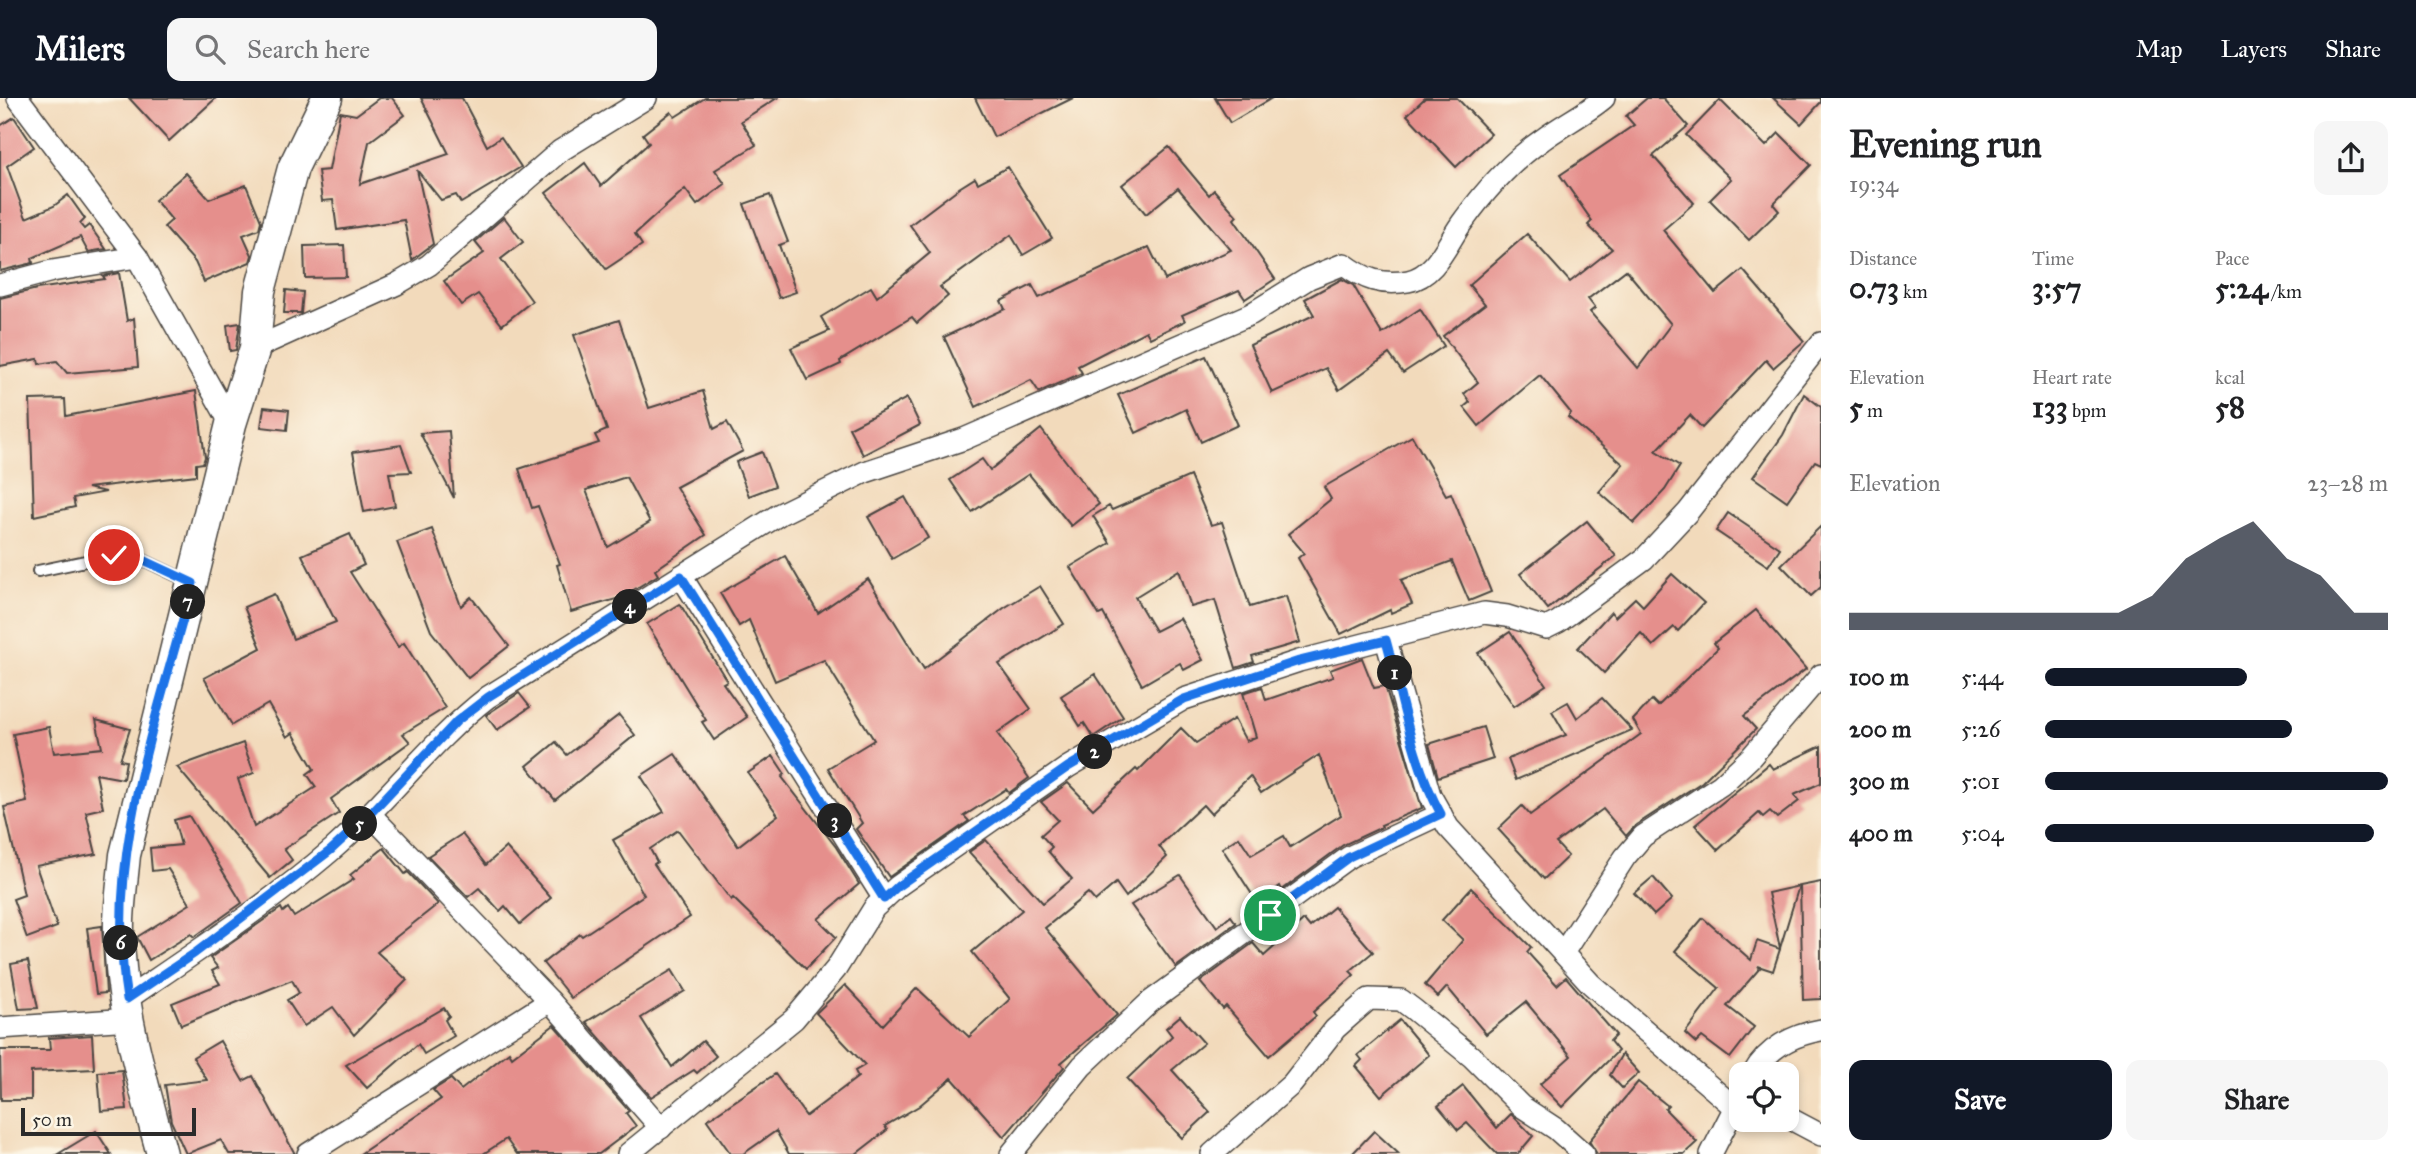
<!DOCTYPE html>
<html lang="en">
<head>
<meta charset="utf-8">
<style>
	body { margin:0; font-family:"IM FELL Great Primer",serif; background:#f6f6f6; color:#202124; height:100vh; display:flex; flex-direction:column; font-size:26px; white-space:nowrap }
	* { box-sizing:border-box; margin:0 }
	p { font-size:23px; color:#757577 }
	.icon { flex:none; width:38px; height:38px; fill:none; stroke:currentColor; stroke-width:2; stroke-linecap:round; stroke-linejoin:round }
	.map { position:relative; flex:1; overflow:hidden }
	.details { display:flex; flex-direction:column; background:#fff; width:595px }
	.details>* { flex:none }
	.buttons { position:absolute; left:1729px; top:964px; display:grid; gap:14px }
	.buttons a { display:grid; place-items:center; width:70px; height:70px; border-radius:14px; background:#fff; box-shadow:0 4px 10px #0003; font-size:35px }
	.scale { position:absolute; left:21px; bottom:18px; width:175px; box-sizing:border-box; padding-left:7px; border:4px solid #2b2b2b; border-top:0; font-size:19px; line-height:24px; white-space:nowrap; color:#2b2b2b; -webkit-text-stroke:5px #fcf5e5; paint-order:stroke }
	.pin { position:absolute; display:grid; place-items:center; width:60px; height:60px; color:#fff; margin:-30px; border:4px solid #fff; border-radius:50%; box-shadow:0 2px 7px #0007 }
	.km { position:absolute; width:35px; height:35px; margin:-18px; border-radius:50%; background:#222; color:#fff; font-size:19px; line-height:35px; text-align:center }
	.round { display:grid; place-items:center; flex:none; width:74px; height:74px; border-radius:14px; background:#f6f6f6 }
	.head { display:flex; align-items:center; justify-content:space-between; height:119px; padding:0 28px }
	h1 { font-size:38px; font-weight:800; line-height:52px }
	.figures { display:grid; grid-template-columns:repeat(3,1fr); gap:10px; height:119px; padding:7px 28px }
	.figures div { display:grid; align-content:center }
	.figures b { font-size:30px; font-weight:800 }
	.figures small { font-size:19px; font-weight:400 }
	.figures p { font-size:19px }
	.chart { height:196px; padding:14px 28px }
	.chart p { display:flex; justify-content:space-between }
	.chart svg { width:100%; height:126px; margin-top:7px; fill:#111827; opacity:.7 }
	.action { display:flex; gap:14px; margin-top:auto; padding:14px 28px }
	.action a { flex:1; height:80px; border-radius:14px; background:#111827; color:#fff; font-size:28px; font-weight:800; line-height:80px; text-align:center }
	.action a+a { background:#f6f6f6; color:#202124 }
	ul { padding:0 28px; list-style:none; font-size:23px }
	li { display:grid; grid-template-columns:112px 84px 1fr; align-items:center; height:52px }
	li i { height:18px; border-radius:9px; background:#111827 }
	header { display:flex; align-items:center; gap:42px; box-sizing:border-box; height:98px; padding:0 35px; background:#111827; color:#fff }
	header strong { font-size:33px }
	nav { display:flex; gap:38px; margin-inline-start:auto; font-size:24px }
	.search { width:490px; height:63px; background:#f6f6f6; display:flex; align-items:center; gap:18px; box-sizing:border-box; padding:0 24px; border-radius:14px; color:#757577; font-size:26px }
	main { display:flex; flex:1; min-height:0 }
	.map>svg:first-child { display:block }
	.building { fill:#e58f8c; fill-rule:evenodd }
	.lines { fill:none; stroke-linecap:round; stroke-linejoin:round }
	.lane-casing { stroke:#494541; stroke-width:14 }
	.street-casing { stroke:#494541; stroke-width:24 }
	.secondary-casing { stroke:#494541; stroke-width:33 }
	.lane { stroke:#fff; stroke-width:10 }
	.street { stroke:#fff; stroke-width:21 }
	.secondary { stroke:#fff; stroke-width:30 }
	.route-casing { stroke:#fff; stroke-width:14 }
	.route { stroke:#1a73e8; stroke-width:9 }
</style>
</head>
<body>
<header>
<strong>Milers</strong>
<div class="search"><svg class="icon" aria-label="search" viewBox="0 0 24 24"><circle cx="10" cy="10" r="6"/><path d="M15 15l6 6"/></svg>Search here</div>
<nav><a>Map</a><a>Layers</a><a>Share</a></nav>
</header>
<main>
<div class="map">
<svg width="1821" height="1056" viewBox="0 0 1821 1056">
	<rect width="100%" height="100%" fill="#fcf5e5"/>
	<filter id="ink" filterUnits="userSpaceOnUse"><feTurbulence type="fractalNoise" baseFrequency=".0143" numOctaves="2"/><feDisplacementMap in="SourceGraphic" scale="14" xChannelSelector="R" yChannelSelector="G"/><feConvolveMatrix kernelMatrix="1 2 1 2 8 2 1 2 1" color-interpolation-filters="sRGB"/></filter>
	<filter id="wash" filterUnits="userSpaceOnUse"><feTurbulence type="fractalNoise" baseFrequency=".00686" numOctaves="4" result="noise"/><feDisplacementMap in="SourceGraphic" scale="28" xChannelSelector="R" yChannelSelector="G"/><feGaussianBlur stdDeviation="1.57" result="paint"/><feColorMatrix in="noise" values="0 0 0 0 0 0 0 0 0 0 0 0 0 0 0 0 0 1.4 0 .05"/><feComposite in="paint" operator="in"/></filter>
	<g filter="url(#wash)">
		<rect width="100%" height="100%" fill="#f2dabb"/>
		<g id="blocks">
			<g class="building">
				<polygon points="129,0 216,0 169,43"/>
				<polygon points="379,0 392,0 405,17 369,44 360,86 449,56 421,0 462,0 487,48 501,39 521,69 461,105 456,97 441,102 417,72 433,146 412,162 404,122 337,132 333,102 322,103 318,73 329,72 340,14 356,17"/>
				<polygon points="705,0 777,0 741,23 756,47 715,72 725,86 697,107 685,91 635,136 642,147 606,171 546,95 585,65 601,88 649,45 643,36 671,14 675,19"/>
				<polygon points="975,0 1073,0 994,39"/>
				<polygon points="1215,0 1272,0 1230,25"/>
				<polygon points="1425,0 1457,0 1491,36 1456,69 1407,17"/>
				<path d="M 1647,0 L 1663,0 L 1688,28 L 1653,58 L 1694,105 L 1663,132 L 1715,195 L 1743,172 L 1804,243 L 1773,270 L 1766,262 L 1702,330 L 1690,317 L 1656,353 L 1680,368 L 1665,392 L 1634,425 L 1599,394 L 1623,366 L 1568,319 L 1571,315 L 1540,277 L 1479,328 L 1464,309 L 1470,304 L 1464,296 L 1478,284 L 1443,238 L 1485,206 L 1469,187 L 1527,136 L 1570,184 L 1612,151 L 1588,127 L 1592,123 L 1560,77 L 1634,27 L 1626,18 ZM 1626,172 L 1671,226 L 1638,270 L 1590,214 L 1595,210 L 1588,201 Z"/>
				<polygon points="1773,0 1821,0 1821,4 1801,26"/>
				<polygon points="1720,2 1766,48 1779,35 1811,67 1773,106 1779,113 1749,142 1710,102 1731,81 1686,37"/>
				<polygon points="14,19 34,49 7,68 26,120 54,108 68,97 85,121 80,126 84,131 89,127 106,151 88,154 80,139 32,160 33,165 0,173 0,28"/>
				<polygon points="1169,49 1209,97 1214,92 1237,118 1234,121 1275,181 1245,201 1239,192 1182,217 1185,223 1150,240 1146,233 1078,268 1082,275 1039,294 1031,282 976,309 944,239 1005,211 1001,203 1032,187 1039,200 1149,149 1165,182 1231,152 1178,90 1146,116 1122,87"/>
				<polygon points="1008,69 1052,140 1023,157 1011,137 940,189 948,198 917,225 912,219 840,263 841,266 807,282 791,250 829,233 821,219 871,189 877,199 930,155 910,127 959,90 975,80 978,85"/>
				<polygon points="186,75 209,101 246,87 261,123 259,131 243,137 252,157 250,164 204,184 195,164 164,129 172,122 155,102"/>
				<polygon points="770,97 788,144 779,147 796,194 779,200 744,106"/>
				<polygon points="504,119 523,144 501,161 532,203 502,227 478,196 461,207 444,183 484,155 475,144"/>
				<polygon points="344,147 346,179 305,180 304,148"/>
				<polygon points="119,175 127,223 134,220 138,269 67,275 57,263 39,266 38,261 0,268 0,200 37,191 105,181 103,178"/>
				<polygon points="1342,181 1353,187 1382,236 1420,211 1444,248 1403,275 1389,256 1339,292 1326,270 1272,295 1250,247 1314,217 1305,201"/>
				<polygon points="286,192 303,194 301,215 284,215"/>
				<path d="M 619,222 L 649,310 L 703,293 L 714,331 L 727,324 L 743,353 L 676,389 L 706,437 L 655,472 L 658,477 L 620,500 L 571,514 L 557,467 L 560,466 L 538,408 L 532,410 L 519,371 L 599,345 L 595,337 L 607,332 L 574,237 ZM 626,379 L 650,424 L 608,449 L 586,392 Z"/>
				<polygon points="240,225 236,252 230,253 227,227"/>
				<polygon points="1206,258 1238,327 1201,344 1186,311 1136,335 1118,297"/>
				<polygon points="196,293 205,359 203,365 196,366 196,377 87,390 106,394 73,400 75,409 34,418 30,302 65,301 66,318"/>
				<polygon points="1804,296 1821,309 1821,366 1815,363 1787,403 1753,379 1783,337"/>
				<polygon points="907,300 920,327 863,357 849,330"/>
				<polygon points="264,309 289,312 287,332 261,329"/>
				<polygon points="1041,331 1099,406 1071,428 1029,376 972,414 950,382 982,361 990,372"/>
				<polygon points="449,333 454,400 420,335"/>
				<polygon points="1412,338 1446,397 1451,395 1491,494 1469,503 1452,463 1401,482 1412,506 1391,515 1390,512 1341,536 1298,460 1304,455 1288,436 1331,401 1324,389"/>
				<polygon points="401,347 411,374 389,375 395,408 364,414 353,354"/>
				<polygon points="762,354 775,388 749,398 736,364"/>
				<polygon points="1190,378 1211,427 1222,424 1250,509 1286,498 1300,544 1252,558 1254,564 1236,570 1215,502 1191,509 1179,472 1135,499 1155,533 1180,520 1203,562 1184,572 1180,565 1142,587 1103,515 1099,517 1070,469 1110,445 1093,418 1109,408 1112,412"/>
				<polygon points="905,399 928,440 892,461 868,419"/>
				<polygon points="1728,415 1780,450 1768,468 1716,433"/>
				<polygon points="1587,423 1616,458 1548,511 1520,476"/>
				<polygon points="1821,428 1821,489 1811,498 1781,467"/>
				<polygon points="432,431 461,508 471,499 509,548 468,580 431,533 397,444"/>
				<polygon points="350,436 364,467 350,474 398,549 404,545 445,610 403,636 410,644 331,701 339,715 284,751 292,762 270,780 177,669 243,645 254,675 238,681 254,729 316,689 307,676 314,671 293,635 287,639 268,606 232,627 204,580 261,550 244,509 274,496 293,541 336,524 302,457"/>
				<polygon points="785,458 818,515 868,481 924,571 1004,510 1040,488 1064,526 999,566 1031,611 997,635 1029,680 1009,695 1006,691 964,718 969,723 889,779 856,731 862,725 828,670 874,642 824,562 775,583 749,522 739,528 720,495"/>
				<polygon points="1672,476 1704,505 1678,533 1674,529 1653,548 1641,535 1604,575 1578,550 1611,514 1615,519 1635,500 1643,508"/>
				<polygon points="680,506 727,583 723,585 747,619 714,642 702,624 706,622 647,526"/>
				<polygon points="1756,512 1806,571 1744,618 1756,631 1702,684 1636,727 1626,738 1603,711 1556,745 1568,758 1544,781 1498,731 1522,708 1530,717 1641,636 1633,622 1652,602 1658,608 1718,550 1714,545"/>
				<polygon points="1510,534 1546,587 1514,608 1478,555"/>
				<polygon points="1362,560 1374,590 1385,588 1422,710 1381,727 1382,729 1343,747 1282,792 1280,788 1257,804 1222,750 1239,739 1251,757 1284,738 1290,749 1341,717 1319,657 1261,695 1250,678 1211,716 1203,707 1159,748 1167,759 1126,799 1116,785 1095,803 1088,795 1045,830 1117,917 1061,965 1064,969 1004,1039 952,980 919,1008 885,1028 887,1032 856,1056 789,1056 776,1033 743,1056 731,1056 707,1022 775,976 806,1018 858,979 855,973 865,967 816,915 845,887 883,927 917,890 969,939 1010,901 972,854 1022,812 969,754 986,742 1043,805 1072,781 1048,753 1052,749 1041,737 1058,722 1041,704 1068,685 1093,711 1136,671 1138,673 1181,630 1196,645 1234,621 1246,643 1256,639 1243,595 1262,589 1266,602 1333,579 1330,572"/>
				<polygon points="1095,576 1123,619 1093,639 1084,625 1080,628 1061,598"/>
				<polygon points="519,595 530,609 497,632 486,617"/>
				<polygon points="1602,600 1632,632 1516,682 1508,661 1566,637 1552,613 1568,604 1577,620"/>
				<polygon points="619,617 635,637 555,702 527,668 556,644 567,657"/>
				<polygon points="96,622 130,631 120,662 126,663 123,681 96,676 103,710 86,714 96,756 36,768 57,829 27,840 13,801 24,797 4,709 27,704 13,636 49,629 54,655 102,650"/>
				<polygon points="1483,629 1493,661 1438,679 1429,646"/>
				<polygon points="1821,648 1821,685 1794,697 1799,703 1777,720 1770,713 1763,719 1759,715 1718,752 1695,727 1769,666 1773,671"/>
				<polygon points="675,656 738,748 778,717 748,675 773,658 785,676 782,679 836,749 859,786 818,821 836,839 806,871 733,800 731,802 678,732 650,751 657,764 654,766 690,819 571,900 543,865 580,836 582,838 644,797 613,742 664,714 641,678"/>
				<polygon points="189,718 242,805 194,839 191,836 149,862 137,839 190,806 168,771 152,773 150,750 181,747 174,722"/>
				<polygon points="462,736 486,767 506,749 551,800 520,826 505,808 500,813 479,790 468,799 428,758"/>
				<polygon points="384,750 405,776 408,774 438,806 377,854 407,882 354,937 333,909 304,928 287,902 299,895 292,882 181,927 172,905 220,886 212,873 218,870 210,860 281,810 283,814 288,810 294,819 354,781 350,777"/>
				<polygon points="1180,777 1217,829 1231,818 1236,825 1176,869 1131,807"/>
				<polygon points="1653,779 1672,801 1654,817 1634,795"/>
				<polygon points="1821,784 1821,901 1803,902 1800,788"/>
				<polygon points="1799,788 1780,850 1768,795"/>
				<polygon points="1471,790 1531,849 1527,854 1557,887 1566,879 1616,937 1610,943 1618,953 1562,1009 1540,986 1571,958 1526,904 1486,936 1447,889 1438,899 1425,887 1463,842 1442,822"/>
				<polygon points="1334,809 1373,854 1350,873 1354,877 1313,914 1316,918 1269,958 1226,908 1223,911 1200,884 1253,845 1264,858 1304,822 1310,829"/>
				<polygon points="1703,820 1751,862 1757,843 1780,851 1773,873 1758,868 1760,870 1727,908 1754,929 1730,960 1702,939 1696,945 1685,935 1719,890 1675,853"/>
				<polygon points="102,828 106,895 96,896 87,830"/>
				<polygon points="28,863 38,910 19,911 11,866"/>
				<polygon points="672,872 685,893 641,920 672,969 703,943 716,958 697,975 694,972 651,999 586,924"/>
				<polygon points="444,910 449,918 445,922 454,938 424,956 418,946 367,990 346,967"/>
				<polygon points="1180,918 1204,945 1172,972 1210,1014 1182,1040 1127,981 1172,938 1166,930"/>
				<polygon points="1400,922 1429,957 1381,998 1356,968 1362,962 1358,957"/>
				<polygon points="554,927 629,1013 626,1015 636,1028 599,1056 517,1056 506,1041 483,1056 360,1056 441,1001 433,992 451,981 461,992 509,954 512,959"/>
				<polygon points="92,937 94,971 31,974 31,1002 1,1002 0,952 50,952 49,940"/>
				<polygon points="220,943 243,983 253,978 295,1056 229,1056 221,1042 186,1056 171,1023 165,987 207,982 193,959"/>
				<polygon points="1622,956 1639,975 1622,990 1610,977"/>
				<polygon points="122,972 127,1011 101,1013 98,974"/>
				<polygon points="1638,984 1668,1008 1665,1011 1697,1044 1684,1056 1597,1056 1589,1043"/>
				<polygon points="1463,988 1497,1030 1511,1016 1533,1038 1518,1056 1497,1056 1467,1025 1458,1032 1438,1008"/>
				<polygon points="96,1033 111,1056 58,1056"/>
				<polygon points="1374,1033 1399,1056 1352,1056"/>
			</g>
		</g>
	</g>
	<g filter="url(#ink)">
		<use href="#blocks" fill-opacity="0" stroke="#494541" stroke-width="2"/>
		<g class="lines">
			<g class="lane-casing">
				<polyline id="lane" points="38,473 114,457 135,458 190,484"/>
			</g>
			<g class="street-casing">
				<g id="street">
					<polyline points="18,0 137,159 231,326"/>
					<polyline points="0,187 52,173 137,159"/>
					<polyline points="255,250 397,186 429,167 560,53 646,0"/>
					<polyline points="681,478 884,801"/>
					<polyline points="1386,542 1430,697 1448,729 1591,886 1734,1009"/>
					<polyline points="370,716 550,903 661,1030"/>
					<polyline points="1563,855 1625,759 1643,738 1721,687 1751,659 1821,577"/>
					<path d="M 127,901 C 196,854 269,806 333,751 C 388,703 431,643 488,599 L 780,416 L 865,374 L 964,341 L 1251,216 L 1309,180 L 1344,166 C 1364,181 1382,188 1408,183 C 1437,178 1448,142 1464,122 C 1485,93 1513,62 1542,42 C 1562,27 1585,16 1604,0"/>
					<polyline points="0,930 130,921"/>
					<path d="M 1753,976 C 1767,951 1792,937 1821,932"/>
					<polyline points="1787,1019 1821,1037"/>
					<polyline points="308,1056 550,903"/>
					<polyline points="628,1056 794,921 836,871 874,810 898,788 1068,669 1184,601 1299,563 1484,515 1507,518 1546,530 1558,524 1644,461 1688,414 1821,245"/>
					<polyline points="1011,1056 1082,968 1150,904 1349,759 1441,716"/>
					<polyline points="1212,1056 1292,986 1335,931 1369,901 1401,902 1413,911 1472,959 1521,1008 1556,1031 1584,1056"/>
					<polyline points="1711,1056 1740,999"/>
				</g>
			</g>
			<g class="secondary-casing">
				<path id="secondary" d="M 162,1056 C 142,981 117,900 119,822 C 120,800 123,778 125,757 L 231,326 L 255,250 L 260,193 L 293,70 L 327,0"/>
			</g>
			<use href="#lane" class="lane"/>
			<use href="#street" class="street"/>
			<use href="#secondary" class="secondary"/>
		</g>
	</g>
	<g class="lines" filter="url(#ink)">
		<g class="route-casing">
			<path id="route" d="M 114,457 L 135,458 L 193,485 C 157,620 104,761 127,901 L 195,855 L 331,752 L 370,716 L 457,623 L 488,599 L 681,478 L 884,801 L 898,788 L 1068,669 L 1184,601 L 1299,563 L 1386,542 C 1402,599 1412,664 1441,716 L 1349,759 L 1270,817"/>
		</g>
		<use href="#route" class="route"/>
	</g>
</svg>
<div class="buttons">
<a><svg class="icon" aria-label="locate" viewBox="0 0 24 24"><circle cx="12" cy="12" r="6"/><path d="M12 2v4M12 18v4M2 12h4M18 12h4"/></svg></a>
</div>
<div class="scale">50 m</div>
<div class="pin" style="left:1270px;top:817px;background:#1e9e55"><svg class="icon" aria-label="arrive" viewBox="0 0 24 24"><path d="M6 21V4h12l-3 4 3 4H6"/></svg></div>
<div class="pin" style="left:114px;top:457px;background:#d93025"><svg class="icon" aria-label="check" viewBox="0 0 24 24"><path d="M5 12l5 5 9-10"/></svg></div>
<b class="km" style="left:1395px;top:575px">1</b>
<b class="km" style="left:1095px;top:654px">2</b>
<b class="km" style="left:835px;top:723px">3</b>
<b class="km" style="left:630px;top:509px">4</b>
<b class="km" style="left:360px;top:726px">5</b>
<b class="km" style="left:121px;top:845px">6</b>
<b class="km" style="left:188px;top:504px">7</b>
</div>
<section class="details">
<div class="head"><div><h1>Evening run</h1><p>19:34</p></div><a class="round"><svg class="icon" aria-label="share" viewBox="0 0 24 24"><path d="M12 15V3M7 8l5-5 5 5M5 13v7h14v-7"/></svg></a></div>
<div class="figures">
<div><p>Distance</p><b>0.73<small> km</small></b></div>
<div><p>Time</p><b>3:57</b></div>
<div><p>Pace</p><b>5:24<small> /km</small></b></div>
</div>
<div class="figures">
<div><p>Elevation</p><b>5<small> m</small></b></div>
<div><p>Heart rate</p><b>133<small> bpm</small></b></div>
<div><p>kcal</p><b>58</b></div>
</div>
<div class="chart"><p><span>Elevation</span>23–28 m</p>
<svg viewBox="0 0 160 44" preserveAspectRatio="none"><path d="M0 44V38L10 38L20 38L30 38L40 38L50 38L60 38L70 38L80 38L90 32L100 19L110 12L120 6L130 19L140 25L150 38L160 38V44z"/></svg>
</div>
<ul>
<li><b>100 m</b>5:44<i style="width:59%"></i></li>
<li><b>200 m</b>5:26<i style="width:72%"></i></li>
<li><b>300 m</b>5:01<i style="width:100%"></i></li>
<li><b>400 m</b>5:04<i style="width:96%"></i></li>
</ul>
<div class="action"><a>Save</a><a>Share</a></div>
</section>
</main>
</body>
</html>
